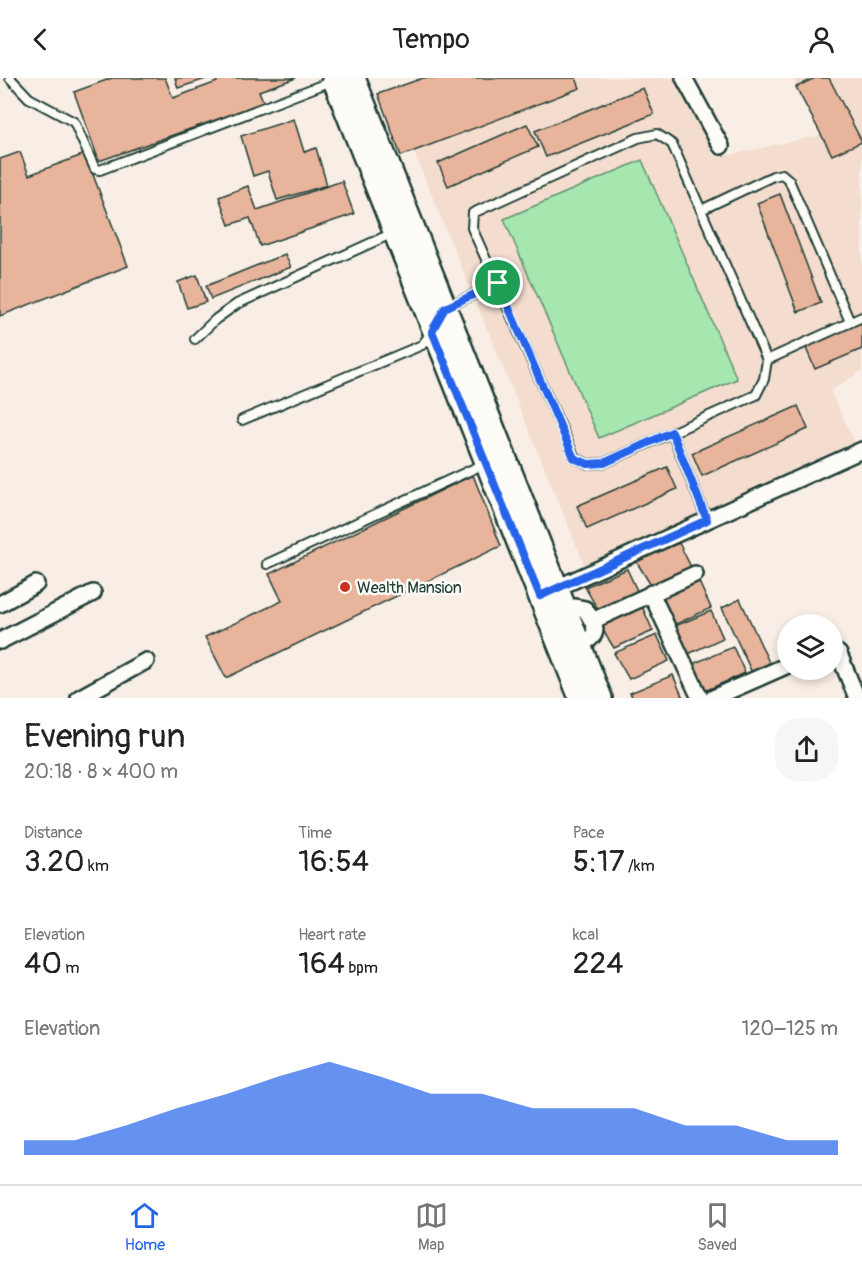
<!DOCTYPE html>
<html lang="en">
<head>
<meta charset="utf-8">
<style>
	body { margin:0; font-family:Pangolin,sans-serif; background:#f6f6f6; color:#222; height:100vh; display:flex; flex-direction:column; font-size:22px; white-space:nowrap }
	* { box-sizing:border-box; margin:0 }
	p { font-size:20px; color:#767676 }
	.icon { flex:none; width:33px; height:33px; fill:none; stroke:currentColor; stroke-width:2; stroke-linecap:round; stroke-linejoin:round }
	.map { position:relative; height:620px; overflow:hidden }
	.drawer { display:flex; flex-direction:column; background:#fff; flex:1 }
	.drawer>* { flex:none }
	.fabs { position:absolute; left:777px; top:536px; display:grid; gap:12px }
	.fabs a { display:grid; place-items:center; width:66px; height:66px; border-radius:50%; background:#fff; box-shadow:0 3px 9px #0003; font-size:30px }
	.pin { position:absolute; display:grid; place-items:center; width:51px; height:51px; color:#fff; margin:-26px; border:3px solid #fff; border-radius:50%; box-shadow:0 2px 6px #0007 }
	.round { display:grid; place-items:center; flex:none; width:63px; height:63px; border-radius:24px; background:#f6f6f6 }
	.head { display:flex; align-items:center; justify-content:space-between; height:102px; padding:0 24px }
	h1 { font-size:33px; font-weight:600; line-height:45px }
	.stats { display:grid; grid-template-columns:repeat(3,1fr); gap:9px; height:102px; padding:6px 24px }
	.stats div { display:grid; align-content:center }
	.stats b { font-size:30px; font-weight:600 }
	.stats small { font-size:16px; font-weight:400 }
	.stats p { font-size:16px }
	.chart { height:168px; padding:12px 24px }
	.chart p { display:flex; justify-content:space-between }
	.chart svg { width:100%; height:108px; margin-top:6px; fill:#2563eb; opacity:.7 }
	header { display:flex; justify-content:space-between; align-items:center; height:78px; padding:0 24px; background:#fff; font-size:27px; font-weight:600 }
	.dock { display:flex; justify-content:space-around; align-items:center; height:84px; border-top:2px solid #e0e0e0; background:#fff; font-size:16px; color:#767676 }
	.dock a { display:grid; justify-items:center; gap:3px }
	.dock .active { color:#2563eb }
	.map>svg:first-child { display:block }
	.built { fill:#f4ddcf }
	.green { fill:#a6e6af; stroke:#629272; stroke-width:1.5 }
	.building { fill:#e9b49c; stroke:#1f3d34; stroke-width:1.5 }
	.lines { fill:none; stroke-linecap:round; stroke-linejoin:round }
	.lane-casing { stroke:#1f3d34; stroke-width:12 }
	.street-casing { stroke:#1f3d34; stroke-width:20 }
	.secondary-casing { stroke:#1f3d34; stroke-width:26 }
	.lane { stroke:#fdfcf7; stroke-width:8 }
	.street { stroke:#fdfcf7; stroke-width:15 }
	.secondary { stroke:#fdfcf7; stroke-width:21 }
	.route-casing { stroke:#fff; stroke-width:12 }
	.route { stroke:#2563eb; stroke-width:8 }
	.poi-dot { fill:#c8321e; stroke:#fdfcf7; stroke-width:2 }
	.labels { text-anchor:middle; stroke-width:5; stroke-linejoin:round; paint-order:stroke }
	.poi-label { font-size:16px; fill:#1f3d34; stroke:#fdfcf7; text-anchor:start }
</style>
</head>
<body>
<header><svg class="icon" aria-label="back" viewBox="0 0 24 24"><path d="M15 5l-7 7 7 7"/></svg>Tempo<svg class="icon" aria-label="person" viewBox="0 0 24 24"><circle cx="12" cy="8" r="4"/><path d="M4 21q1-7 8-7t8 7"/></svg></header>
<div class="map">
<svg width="862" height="620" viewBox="0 0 862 620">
	<rect width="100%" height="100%" fill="#f9eee5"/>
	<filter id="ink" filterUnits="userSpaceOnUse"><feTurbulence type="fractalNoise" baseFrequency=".0167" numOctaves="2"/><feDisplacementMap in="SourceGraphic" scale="12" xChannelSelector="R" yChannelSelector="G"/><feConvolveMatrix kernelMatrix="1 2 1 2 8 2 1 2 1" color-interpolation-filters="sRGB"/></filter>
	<g filter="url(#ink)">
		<polygon class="built" points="580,0 674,0 714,78 729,77 821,57 792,0 862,0 862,293 830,313 855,364 585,488 413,72"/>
		<polygon class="green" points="642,82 737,301 599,360 504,141"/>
		<g class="building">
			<polygon points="112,0 165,0 173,20 217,4 216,0 296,0 259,13 264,25 99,83 74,14"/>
			<polygon points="175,0 206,0 206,1 178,10"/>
			<polygon points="423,0 576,0 580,10 401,78 378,16"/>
			<polygon points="815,0 829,0 862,64 832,77 796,9"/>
			<polygon points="643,10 654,36 546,79 535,53"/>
			<polygon points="294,41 304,74 316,70 327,107 277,122 268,93 253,98 241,58"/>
			<polygon points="527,46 538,69 448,108 438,85"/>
			<polygon points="20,74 29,97 85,76 128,188 0,238 0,81"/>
			<polygon points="342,103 354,136 260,168 250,140 229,147 219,119 248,108 257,132"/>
			<polygon points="780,116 821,225 798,234 757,125"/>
			<polygon points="285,176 291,189 211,221 206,208"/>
			<polygon points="197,197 206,224 187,230 178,204"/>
			<polygon points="862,243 862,271 815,291 805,268"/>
			<polygon points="798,328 808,351 702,398 692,375"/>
			<polygon points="667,389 677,411 587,451 577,428"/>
			<polygon points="473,397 501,468 226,600 205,559 282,523 269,496"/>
			<polygon points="679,465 692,491 652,509 636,483"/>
			<polygon points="627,491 639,517 600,535 585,509"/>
			<polygon points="699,504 711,530 672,548 656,521"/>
			<polygon points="740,521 772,591 754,599 722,530"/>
			<polygon points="641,526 653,553 614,570 598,544"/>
			<polygon points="711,533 723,560 684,578 668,551"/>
			<polygon points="657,557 669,583 629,601 614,575"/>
			<polygon points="733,569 745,595 705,613 690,587"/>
			<polygon points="673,597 683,620 633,620 630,615"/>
		</g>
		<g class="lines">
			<g class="lane-casing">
				<g id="lane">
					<polyline points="10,0 29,20 74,44 95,91 100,92 332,3"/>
					<polygon points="657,56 672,66 767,282 764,301 756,317 604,385 588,386 575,380 472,150 473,135 638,60"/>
					<polyline points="701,132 773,98 782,96 789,102 850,244"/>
					<polyline points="447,229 498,205"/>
					<polyline points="195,261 216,241 237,226 393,155"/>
					<polyline points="767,282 862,239"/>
					<polyline points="242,342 422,267 432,254"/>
					<polyline points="672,355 707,442"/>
					<polyline points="267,486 484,386"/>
				</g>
			</g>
			<g class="street-casing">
				<g id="street">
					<polyline points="684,0 721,68"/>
					<polyline points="548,514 862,372"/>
					<polyline points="651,515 700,620"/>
					<polyline points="0,526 36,506"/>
					<path d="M 567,533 L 575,529 L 585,531 C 595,547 603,557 580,566"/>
					<polyline points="592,543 695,496"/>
					<polyline points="0,563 93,515"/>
					<polyline points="832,572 839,576 857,620"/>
					<polyline points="79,620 146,583"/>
					<polyline points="713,620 788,587"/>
				</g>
			</g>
			<g class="secondary-casing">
				<g id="secondary">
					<polyline points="333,0 580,620"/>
					<polyline points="354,0 601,620"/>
				</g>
			</g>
			<use href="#lane" class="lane"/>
			<use href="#street" class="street"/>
			<use href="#secondary" class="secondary"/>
		</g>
	</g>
	<g class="lines" filter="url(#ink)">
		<g class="route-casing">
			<polygon id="route" points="498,205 574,380 588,386 604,385 672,354 707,442 540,518 432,253 445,230"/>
		</g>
		<use href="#route" class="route"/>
	</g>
	<circle class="poi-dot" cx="345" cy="509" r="6"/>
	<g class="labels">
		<g class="poi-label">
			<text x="357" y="515">Wealth Mansion</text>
		</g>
	</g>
</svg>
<div class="fabs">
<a><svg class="icon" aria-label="layers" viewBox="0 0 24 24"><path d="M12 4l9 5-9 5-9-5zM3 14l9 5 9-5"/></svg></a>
</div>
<div class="pin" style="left:498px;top:205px;background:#1e9e55"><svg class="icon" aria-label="arrive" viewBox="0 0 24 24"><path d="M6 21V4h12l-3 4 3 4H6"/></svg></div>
</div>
<section class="drawer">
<div class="head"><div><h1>Evening run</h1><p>20:18 · 8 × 400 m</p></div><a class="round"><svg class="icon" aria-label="share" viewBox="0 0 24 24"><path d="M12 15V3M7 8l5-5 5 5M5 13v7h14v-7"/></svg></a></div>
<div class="stats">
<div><p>Distance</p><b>3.20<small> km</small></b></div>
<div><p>Time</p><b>16:54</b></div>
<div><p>Pace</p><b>5:17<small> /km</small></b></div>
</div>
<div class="stats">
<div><p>Elevation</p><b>40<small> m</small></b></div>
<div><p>Heart rate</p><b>164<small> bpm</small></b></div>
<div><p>kcal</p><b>224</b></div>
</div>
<div class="chart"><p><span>Elevation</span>120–125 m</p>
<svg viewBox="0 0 160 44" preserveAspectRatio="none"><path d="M0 44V38L10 38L20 32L30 25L40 19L50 12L60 6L70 12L80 19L90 19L100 25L110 25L120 25L130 32L140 32L150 38L160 38V44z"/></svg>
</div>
</section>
<nav class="dock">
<a class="active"><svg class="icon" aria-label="home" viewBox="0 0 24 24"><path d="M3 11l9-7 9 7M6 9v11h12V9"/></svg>Home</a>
<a><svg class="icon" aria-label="map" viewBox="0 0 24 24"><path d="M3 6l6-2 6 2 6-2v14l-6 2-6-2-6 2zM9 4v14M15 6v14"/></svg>Map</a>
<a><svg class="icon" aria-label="saved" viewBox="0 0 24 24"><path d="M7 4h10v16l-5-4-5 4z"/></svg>Saved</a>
</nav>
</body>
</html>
